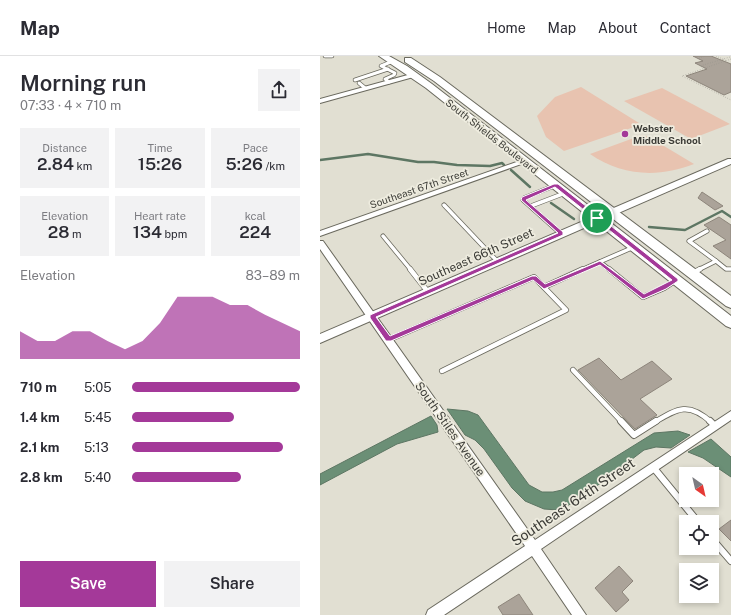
<!DOCTYPE html>
<html lang="en">
<head>
<meta charset="utf-8">
<style>
	body { margin:0; font-family:"Public Sans",sans-serif; background:#f2f2f3; color:#2b2b33; height:100vh; display:flex; flex-direction:column; font-size:15px; white-space:nowrap }
	* { box-sizing:border-box; margin:0 }
	p { font-size:13px; color:#7c7c81 }
	.icon { flex:none; width:22px; height:22px; fill:none; stroke:currentColor; stroke-width:2; stroke-linecap:round; stroke-linejoin:round }
	.map { position:relative; flex:1; overflow:hidden }
	.sheet { display:flex; flex-direction:column; background:#fff; width:320px }
	.sheet>* { flex:none }
	.needle { width:26px; rotate:146deg }
	.controls { position:absolute; left:359px; top:411px; display:grid; gap:8px }
	.controls a { display:grid; place-items:center; width:40px; height:40px; border-radius:0px; background:#fff; box-shadow:0 2px 6px #0003; font-size:20px }
	.pin { position:absolute; display:grid; place-items:center; width:34px; height:34px; color:#fff; margin:-17px; border:2px solid #fff; border-radius:50%; box-shadow:0 1px 4px #0007 }
	.round { display:grid; place-items:center; flex:none; width:42px; height:42px; border-radius:0px; background:#f2f2f3 }
	.head { display:flex; align-items:center; justify-content:space-between; height:68px; padding:0 20px }
	h1 { font-size:22px; font-weight:600; line-height:30px }
	.stats { display:grid; grid-template-columns:repeat(3,1fr); gap:6px; height:68px; padding:4px 20px }
	.stats div { display:grid; align-content:center; border-radius:0px; background:#f2f2f3; text-align:center }
	.stats b { font-size:17px; font-weight:600 }
	.stats small { font-size:11px; font-weight:400 }
	.stats p { font-size:11px }
	.chart { height:112px; padding:8px 20px }
	.chart p { display:flex; justify-content:space-between }
	.chart svg { width:100%; height:72px; margin-top:4px; fill:#a43999; opacity:.7 }
	.cta { display:flex; gap:8px; margin-top:auto; padding:8px 20px }
	.cta a { flex:1; height:46px; border-radius:0px; background:#a43999; color:#fff; font-size:16px; font-weight:600; line-height:46px; text-align:center }
	.cta a+a { background:#f2f2f3; color:#2b2b33 }
	ul { padding:0 20px; list-style:none; font-size:13px }
	li { display:grid; grid-template-columns:64px 48px 1fr; align-items:center; height:30px }
	li i { height:10px; border-radius:5px; background:#a43999 }
	header { display:flex; align-items:center; gap:24px; box-sizing:border-box; height:56px; padding:0 20px; background:#fff; border-bottom:1px solid #e1e1e2 }
	header strong { font-size:19px }
	nav { display:flex; gap:22px; margin-inline-start:auto; font-size:14px }
	main { display:flex; flex:1; min-height:0 }
	.map>svg:first-child { display:block }
	.green { fill:#e8c3b0 }
	.water { fill:#6b8f76; stroke:#5d7663 }
	.lines { fill:none; stroke-linecap:round; stroke-linejoin:round }
	.stream { stroke:#5d7663; stroke-width:2.5 }
	.building { fill:#aba399; stroke:#8d857b }
	.service-far3-casing { stroke:#6a695e; stroke-width:4.5 }
	.service-far2-casing { stroke:#6a695e; stroke-width:5 }
	.service-far1-casing { stroke:#6a695e; stroke-width:6 }
	.service-casing { stroke:#6a695e; stroke-width:8 }
	.minor-casing { stroke:#6a695e; stroke-width:2 }
	.tertiary-casing { stroke:#6a695e; stroke-width:2 }
	.primary-casing { stroke:#6a695e; stroke-width:2 }
	.path { stroke:#96948b; stroke-width:1; stroke-dasharray:0.5 2; stroke-linecap:butt }
	.service-far3 { stroke:#fff; stroke-width:3 }
	.service-far2 { stroke:#fff; stroke-width:3.5 }
	.service-far1 { stroke:#fff; stroke-width:4.5 }
	.service { stroke:#fff; stroke-width:6 }
	.minor { fill:#fff; fill-rule:evenodd }
	.tertiary { fill:#fff; fill-rule:evenodd }
	.primary { fill:#fff; fill-rule:evenodd }
	.route { fill:#a43999; stroke:#fff; fill-rule:evenodd }
	.poi-dot { fill:#a43999; stroke:#eeecdf; stroke-width:1.5 }
	.labels { text-anchor:middle; stroke-width:3.5; stroke-linejoin:round; paint-order:stroke }
	.far-poi-label { font-size:10px; font-weight:bold; fill:#3c3c37; stroke:#eeecdf; text-anchor:start }
	.far-street-label { font-size:10px; fill:#3c3c37; stroke:#eeecdf }
	.street-label { font-size:12px; fill:#3c3c37; stroke:#eeecdf }
	.near-street-label { font-size:14px; fill:#3c3c37; stroke:#eeecdf }
</style>
</head>
<body>
<header>
<strong>Map</strong>
<nav><a>Home</a><a>Map</a><a>About</a><a>Contact</a></nav>
</header>
<main>
<section class="sheet">
<div class="head"><div><h1>Morning run</h1><p>07:33 · 4 × 710 m</p></div><a class="round"><svg class="icon" aria-label="share" viewBox="0 0 24 24"><path d="M12 15V3M7 8l5-5 5 5M5 13v7h14v-7"/></svg></a></div>
<div class="stats">
<div><p>Distance</p><b>2.84<small> km</small></b></div>
<div><p>Time</p><b>15:26</b></div>
<div><p>Pace</p><b>5:26<small> /km</small></b></div>
</div>
<div class="stats">
<div><p>Elevation</p><b>28<small> m</small></b></div>
<div><p>Heart rate</p><b>134<small> bpm</small></b></div>
<div><p>kcal</p><b>224</b></div>
</div>
<div class="chart"><p><span>Elevation</span>83–89 m</p>
<svg viewBox="0 0 160 44" preserveAspectRatio="none"><path d="M0 44V27L10 33L20 33L30 27L40 27L50 33L60 38L70 33L80 22L90 6L100 6L110 6L120 11L130 11L140 17L150 22L160 27V44z"/></svg>
</div>
<ul>
<li><b>710 m</b>5:05<i style="width:100%"></i></li>
<li><b>1.4 km</b>5:45<i style="width:61%"></i></li>
<li><b>2.1 km</b>5:13<i style="width:90%"></i></li>
<li><b>2.8 km</b>5:40<i style="width:65%"></i></li>
</ul>
<div class="cta"><a>Save</a><a>Share</a></div>
</section>
<div class="map">
<svg width="411" height="559" viewBox="0 0 411 559">
	<rect width="100%" height="100%" fill="#e1dfd2"/>
	<g class="green">
		<polygon points="261,31 319,67 317,70 244,95 226,81 217,60 235,41"/>
		<polygon points="342,32 410,68 371,83 304,45"/>
		<path d="M 322,79 L 329,81 L 374,108 C 339,122 301,120 270,98 Z"/>
	</g>
	<g class="water">
		<polygon points="127,353 148,355 158,359 209,429 222,436 233,436 242,434 334,377 358,375 370,379 351,392 336,391 324,394 257,445 238,454 224,453 205,445 192,432 164,393 155,384 145,379"/>
		<polygon points="111,360 117,369 118,376 77,388 0,429 0,418"/>
		<polygon points="391,383 411,401 411,421 383,402 368,396"/>
	</g>
	<g class="lines">
		<g class="stream">
			<polyline points="0,104 48,98 98,106 114,106 137,109 170,110 182,107 184,109"/>
			<polyline points="191,114 210,131"/>
			<polyline points="231,147 254,163"/>
			<polyline points="329,171 365,174 402,155 411,161"/>
		</g>
	</g>
	<g class="building">
		<polygon points="373,0 391,0 411,8 411,36 404,39 366,20 387,13 375,7 383,5"/>
		<polygon points="382,136 403,150 395,154 378,142"/>
		<polygon points="399,161 411,169 411,203 393,190 406,184 384,169"/>
		<polygon points="279,302 301,324 332,305 352,323 320,343 337,359 315,373 258,314"/>
		<polygon points="411,464 411,485 399,473"/>
		<polygon points="299,510 313,525 302,536 309,544 296,556 275,532"/>
		<polygon points="199,538 213,559 183,559 178,551"/>
	</g>
	<g class="lines">
		<g class="service-far3-casing">
			<g id="service-far3">
				<polyline points="5,0 12,0"/>
				<polyline points="35,24 68,13"/>
				<polyline points="69,26 65,23 74,19 75,17 61,10 73,5"/>
				<polyline points="39,27 45,32"/>
			</g>
		</g>
		<g class="service-far2-casing">
			<g id="service-far2">
				<polyline points="236,129 204,142 203,144 241,178"/>
				<polyline points="124,149 178,206"/>
				<polyline points="211,150 245,137"/>
				<polyline points="63,180 91,214"/>
				<polyline points="396,205 406,213 411,213"/>
				<polyline points="280,206 290,214"/>
				<polyline points="261,214 314,191"/>
				<polyline points="378,214 396,205 369,185 387,175"/>
			</g>
		</g>
		<g class="service-far1-casing">
			<g id="service-far1">
				<polyline points="90,213 108,236"/>
				<polyline points="289,213 323,241 344,232 356,224"/>
				<polyline points="373,217 380,213"/>
				<polyline points="224,231 263,213"/>
				<polyline points="68,284 214,221 246,254 122,315"/>
				<polyline points="253,314 302,366"/>
				<path d="M 335,366 C 358,352 369,346 391,366"/>
			</g>
		</g>
		<g class="service-casing">
			<g id="service">
				<polyline points="301,365 314,379 336,365"/>
				<polyline points="390,365 395,370"/>
				<polyline points="333,411 378,466"/>
				<polyline points="392,483 411,505"/>
			</g>
		</g>
		<g class="minor-casing">
			<g id="minor">
				<polygon points="95,17 97,18 97,20 0,47 0,43"/>
				<polygon points="205,103 208,105 207,106 0,180 0,175"/>
				<polygon points="0,185 3,185 215,484 411,355 411,364 221,493 266,559 252,559 212,500 124,559 106,559 108,554 205,490 0,193"/>
			</g>
		</g>
		<g class="tertiary-casing">
			<polygon id="tertiary" points="408,103 411,103 411,108 0,287 0,278"/>
		</g>
		<g class="primary-casing">
			<g id="primary">
				<polygon points="59,0 69,0 87,10 112,28 411,260 411,272 406,270 106,32"/>
				<polygon points="85,2 91,2 120,21 411,240 411,252 406,250 114,25 85,6"/>
			</g>
		</g>
		<g class="path">
			<polyline points="396,0 407,5"/>
			<polyline points="379,2 386,0"/>
			<polyline points="411,3 362,20 411,44"/>
			<polyline points="384,12 380,10 410,1"/>
		</g>
		<use href="#service-far3" class="service-far3"/>
		<use href="#service-far2" class="service-far2"/>
		<use href="#service-far1" class="service-far1"/>
		<use href="#service" class="service"/>
		<use href="#minor" class="minor"/>
		<use href="#tertiary" class="tertiary"/>
		<use href="#primary" class="primary"/>
	</g>
	<path class="route" d="M 234,128 L 238,128 L 358,223 L 358,225 L 346,233 L 323,243 L 280,209 L 224,233 L 213,224 L 71,285 L 66,285 L 50,262 L 50,259 L 238,177 L 201,144 L 202,141 ZM 235,131 L 352,224 L 324,238 L 280,205 L 225,228 L 216,220 L 212,220 L 70,280 L 56,261 L 243,179 L 243,176 L 206,144 Z"/>
	<circle class="poi-dot" cx="305" cy="78" r="4"/>
	<g class="labels">
		<g class="far-poi-label">
			<text x="313" y="76">Webster<tspan x="313" dy="12">Middle School</tspan></text>
		</g>
		<g class="far-street-label">
			<text transform="translate(172 80) rotate(38)" y="4">South Shields Boulevard</text>
			<text transform="translate(99 132) rotate(-19)" y="4">Southeast 67th Street</text>
		</g>
		<g class="street-label">
			<text transform="translate(156 201) rotate(-24)" y="4">Southeast 66th Street</text>
			<text transform="translate(130 373) rotate(55)" y="4">South Stiles Avenue</text>
		</g>
		<g class="near-street-label">
			<text transform="translate(253 446) rotate(-34)" y="5">Southeast 64th Street</text>
		</g>
	</g>
</svg>
<div class="controls">
<a><svg class="needle" viewBox="-14 -14 28 28"><path d="M0-13l5 13h-10z" fill="#e53935"/><path d="M0 13l5-13h-10z" fill="#7c7c81"/></svg></a>
<a><svg class="icon" aria-label="locate" viewBox="0 0 24 24"><circle cx="12" cy="12" r="6"/><path d="M12 2v4M12 18v4M2 12h4M18 12h4"/></svg></a>
<a><svg class="icon" aria-label="layers" viewBox="0 0 24 24"><path d="M12 4l9 5-9 5-9-5zM3 14l9 5 9-5"/></svg></a>
</div>
<div class="pin" style="left:277px;top:162px;background:#1e9e55"><svg class="icon" aria-label="arrive" viewBox="0 0 24 24"><path d="M6 21V4h12l-3 4 3 4H6"/></svg></div>
</div>
</main>
</body>
</html>
